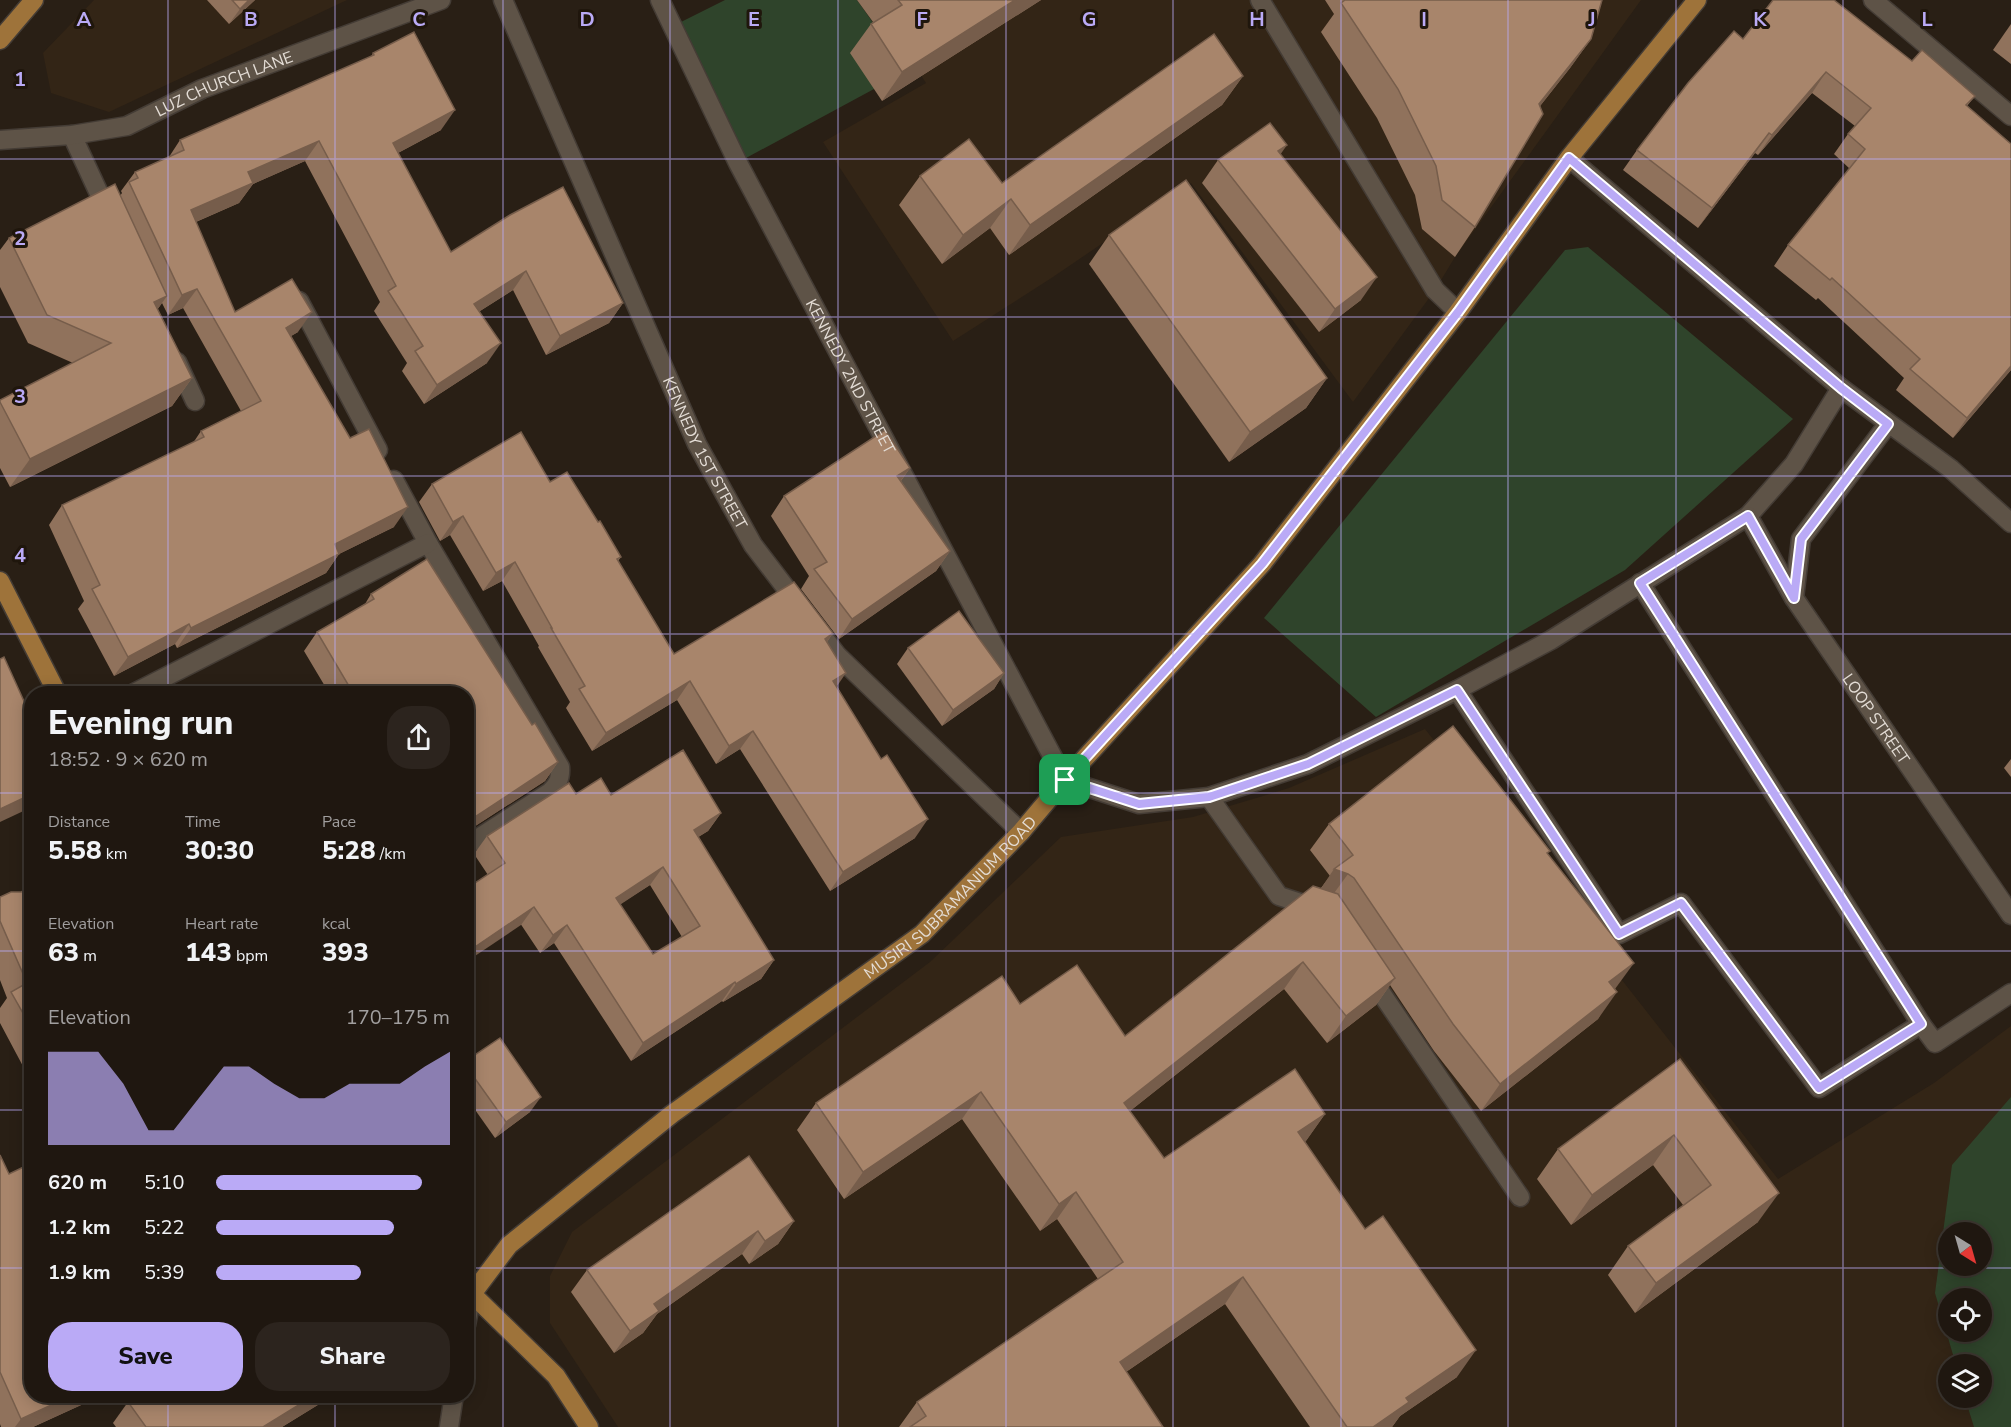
<!DOCTYPE html>
<html lang="en">
<head>
<meta charset="utf-8">
<style>
	body { margin:0; font-family:"Nunito Sans",sans-serif; background:#2c241e; color:#f1f3f6; height:100vh; display:flex; flex-direction:column; font-size:22px; white-space:nowrap }
	* { box-sizing:border-box; margin:0 }
	p { font-size:20px; color:#a19f9f }
	.icon { flex:none; width:33px; height:33px; fill:none; stroke:currentColor; stroke-width:2; stroke-linecap:round; stroke-linejoin:round }
	.map { position:relative; flex:1; overflow:hidden }
	.drawer { position:absolute; left:24px; top:686px; width:450px; height:717px; display:flex; flex-direction:column; background:#1f1710; border-radius:24px; box-shadow:0 3px 15px #0003,0 0 0 2px #3c3630 }
	.drawer>* { flex:none }
	.needle { width:39px; rotate:143deg }
	.fabs { position:absolute; left:1938px; top:1222px; display:grid; gap:12px }
	.fabs a { display:grid; place-items:center; width:54px; height:54px; border-radius:50%; background:#1f1710; box-shadow:0 3px 15px #0003,0 0 0 2px #3c3630; font-size:30px }
	.pin { position:absolute; display:grid; place-items:center; width:51px; height:51px; color:#fff; margin:-26px; border-radius:12px; box-shadow:0 3px 9px #0006 }
	.round { display:grid; place-items:center; flex:none; width:63px; height:63px; border-radius:24px; background:#2c241e }
	.head { display:flex; align-items:center; justify-content:space-between; height:102px; padding:0 24px }
	h1 { font-size:33px; font-weight:800; line-height:45px }
	.stats { display:grid; grid-template-columns:repeat(3,1fr); gap:9px; height:102px; padding:6px 24px }
	.stats div { display:grid; align-content:center }
	.stats b { font-size:26px; font-weight:800 }
	.stats small { font-size:16px; font-weight:400 }
	.stats p { font-size:16px }
	.chart { height:168px; padding:12px 24px }
	.chart p { display:flex; justify-content:space-between }
	.chart svg { width:100%; height:108px; margin-top:6px; fill:#baaaf6; opacity:.7 }
	.button { display:flex; gap:12px; margin-top:auto; padding:12px 24px }
	.button a { flex:1; height:69px; border-radius:24px; background:#baaaf6; color:#111; font-size:24px; font-weight:800; line-height:69px; text-align:center }
	.button a+a { background:#2c241e; color:#f1f3f6 }
	ul { padding:0 24px; list-style:none; font-size:20px }
	li { display:grid; grid-template-columns:96px 72px 1fr; align-items:center; height:45px }
	li i { height:15px; border-radius:8px; background:#baaaf6 }
	.map>svg:first-child { display:block }
	.built { fill:#332516; fill-rule:evenodd }
	.green { fill:#2f442b; fill-rule:evenodd }
	.lines { fill:none; stroke-linecap:round; stroke-linejoin:round }
	.minor-casing { stroke:#443c35; stroke-width:21 }
	.major-casing { stroke:#443c35; stroke-width:21 }
	.minor { stroke:#5e5347; stroke-width:18 }
	.major { stroke:#9e733a; stroke-width:18 }
	.wall { fill:#90725c; fill-rule:evenodd }
	.shaded-wall { fill:#765d4b }
	.building { fill:#a8856b; stroke:#765d4b; stroke-width:1.5; fill-rule:evenodd }
	.route-casing { stroke:#fff; stroke-width:12 }
	.route { stroke:#baaaf6; stroke-width:8 }
	.grid { fill:none; stroke:#baaaf6; stroke-width:1.5; stroke-opacity:0.55 }
	.labels { text-anchor:middle; stroke-width:6; stroke-linejoin:round; paint-order:stroke }
	.street-label { font-size:16px; fill:#e4ddd6; stroke:#1f160c }
	.grid-label { font-size:20px; text-anchor:middle; font-weight:bold; fill:#baaaf6; stroke:#1f160c; stroke-width:6; stroke-linejoin:round; paint-order:stroke }
</style>
</head>
<body>
<div class="map">
<svg width="2011" height="1427" viewBox="0 0 2011 1427">
	<rect width="100%" height="100%" fill="#291f15"/>
	<g class="built">
		<polygon points="94,0 347,0 109,112 51,93 43,53"/>
		<polygon points="872,0 1641,0 1455,257 1435,290 1353,402 1191,183 1053,277 953,341 823,142 926,83"/>
		<path d="M 1425,729 L 1778,1179 L 1934,1083 L 2011,1026 L 2011,1427 L 618,1427 L 550,1323 L 550,1276 L 572,1232 L 930,962 L 1061,837 L 1193,817 L 1289,788 ZM 1948,1233 L 1982,1233 L 1982,1266 L 1948,1266 ZM 1948,1299 L 1982,1299 L 1982,1332 L 1948,1332 ZM 1948,1365 L 1982,1365 L 1982,1398 L 1948,1398 Z"/>
	</g>
	<g class="green">
		<polygon points="725,0 857,0 881,34 874,89 746,158 681,22"/>
		<polygon points="1588,247 1793,419 1625,570 1376,717 1264,618 1565,250"/>
		<path d="M 2011,1097 L 2011,1427 L 1974,1427 L 1965,1398 L 1982,1398 L 1982,1365 L 1956,1365 L 1935,1293 L 1952,1165 ZM 1948,1233 L 1982,1233 L 1982,1266 L 1948,1266 ZM 1948,1299 L 1982,1299 L 1982,1332 L 1948,1332 Z"/>
	</g>
	<g class="lines">
		<g class="minor-casing">
			<g id="minor">
				<path id="s1" d="M 503,0 L 697,444 L 753,545 L 837,655 L 1021,832"/>
				<path id="s2" d="M 660,0 L 738,163 L 1065,780 L 1139,804 L 1209,797 L 1308,764 L 1457,690 L 1551,640 L 1748,516 L 1794,464 L 1841,388"/>
				<polyline points="1260,0 1435,290 1458,312"/>
				<polyline points="1873,0 2011,116"/>
				<polyline points="72,135 109,215"/>
				<path id="s3" d="M 0,140 L 72,135 L 127,126 L 202,89 L 441,0"/>
				<polyline points="1569,158 1841,388 1951,469 2011,523"/>
				<polyline points="299,301 378,450"/>
				<polyline points="177,362 195,401"/>
				<path d="M 394,480 L 428,543 L 560,767 C 561,778 558,785 550,792 L 466,846"/>
				<path id="s4" d="M 1748,516 L 1794,598 L 2011,915"/>
				<polyline points="1640,583 1921,1024 1935,1043 2011,993"/>
				<polyline points="1794,598 1801,539 1888,424"/>
				<polyline points="1457,690 1619,934 1681,903 1819,1088 1921,1024"/>
				<polyline points="134,693 428,543"/>
				<polyline points="1209,797 1279,896 1316,908"/>
				<polyline points="1369,975 1520,1197"/>
				<polyline points="466,1325 472,1294"/>
				<polyline points="449,1427 454,1395"/>
			</g>
		</g>
		<g class="major-casing">
			<g id="major">
				<polyline points="0,40 34,0"/>
				<polyline points="0,581 57,693"/>
				<path id="s5" d="M 472,1294 L 509,1245 L 672,1114 L 922,934 L 1021,832 L 1065,780 L 1262,564 L 1458,312 L 1569,158 L 1697,0"/>
				<polyline points="472,1294 556,1376 589,1427"/>
			</g>
		</g>
		<use href="#minor" class="minor"/>
		<use href="#major" class="major"/>
	</g>
	<g class="wall">
		<polygon points="207,0 255,0 229,24"/>
		<polygon points="857,0 1041,0 882,101 850,53 871,24 873,22"/>
		<polygon points="1325,0 1602,0 1591,39 1570,68 1540,106 1475,227 1455,257 1422,229 1415,195 1377,118 1321,32 1334,14"/>
		<polygon points="2011,24 2011,64 1993,50"/>
		<polygon points="1743,39 1912,61 1975,96 1967,106 2011,370 1953,438 1896,390 1904,378 1818,298 1816,300 1774,266 1788,245 1850,169 1834,154 1848,134 1855,126 1812,93 1758,155 1755,153 1698,228 1623,170 1637,150"/>
		<polygon points="373,53 441,130 398,153 451,252 510,215 623,303 609,323 546,355 513,290 480,311 487,363 424,404 402,371 407,363 374,311 380,302 305,161 253,184 239,203 196,222 235,312 298,332 291,336 394,527 339,554 326,573 177,648 175,644 114,676 78,609 84,601 49,525 62,505 193,443 201,431 241,411 183,308 168,315 162,303 157,310 192,378 172,406 10,487 0,468 0,400 73,363 28,343 0,287 0,250 9,238 120,196 122,193 121,191 135,172 169,157 180,140 371,57"/>
		<polygon points="1243,76 1222,105 1009,255 990,228 942,264 899,205 920,176 1002,183"/>
		<polygon points="1280,154 1361,300 1319,332 1202,183 1218,160"/>
		<polygon points="1109,235 1327,378 1306,408 1229,462 1089,264"/>
		<polygon points="910,468 901,481 950,551 936,571 839,639 801,589 809,576 771,516 784,496"/>
		<polygon points="550,482 598,522 621,557 618,561 674,654 833,633 827,642 837,686 915,838 830,891 740,749 716,764 677,700 592,751 566,708 570,702 538,647 539,646 502,581 483,591 450,535 440,541 419,502 432,484"/>
		<polygon points="427,559 532,725 535,723 558,762 545,781 466,832 466,693 329,693 304,651 317,632 365,604 371,594"/>
		<polygon points="908,648 1004,673 994,689 942,726 897,664"/>
		<polygon points="2011,759 2011,777 2004,768"/>
		<path d="M 576,794 L 611,795 L 721,813 L 708,831 L 698,837 L 774,960 L 761,979 L 723,1002 L 722,1001 L 631,1061 L 554,943 L 540,953 L 474,854 L 487,836 ZM 650,885 L 682,937 L 653,954 L 620,904 Z"/>
		<polygon points="1329,824 1548,854 1614,990 1598,1019 1481,1111 1434,1051 1390,985 1376,1005 1327,1043 1284,989 1130,1111 1164,1158 1325,1114 1305,1142 1457,1377 1400,1416 1392,1427 1310,1427 1225,1304 1126,1372 1163,1427 899,1427 917,1402 1098,1279 1057,1219 1040,1231 962,1119 844,1199 797,1130 816,1103 1020,1004 1125,1036 1321,888 1330,876 1310,850"/>
		<polygon points="32,887 32,1066 25,1070 0,1023 0,1008 7,998 0,980 0,897 21,892"/>
		<polygon points="1680,1059 1758,1222 1635,1313 1608,1275 1628,1246 1683,1205 1653,1165 1571,1225 1537,1179 1558,1149"/>
		<polygon points="466,1061 530,1112 495,1138 466,1097"/>
		<polygon points="0,1155 32,1395 103,1395 33,1427 1,1427 0,1424"/>
		<polygon points="794,1221 778,1244 749,1264 742,1254 657,1314 643,1333 614,1353 571,1292 587,1270"/>
		<polygon points="137,1395 334,1395 282,1427 116,1427 113,1423 128,1402"/>
	</g>
	<g class="shaded-wall">
		<polygon points="249,0 255,0 229,24 240,9"/>
		<polygon points="1015,0 1041,0 882,101 902,72"/>
		<polygon points="1591,39 1570,68 1518,134 1539,104"/>
		<polygon points="1826,72 1812,93 1758,155 1772,135"/>
		<polygon points="1243,76 1222,105 1009,255 1030,225"/>
		<polygon points="455,110 441,130 379,163 393,143"/>
		<polygon points="1769,133 1755,153 1698,228 1712,208"/>
		<polygon points="319,141 305,161 253,184 239,203 177,230 191,210 248,172"/>
		<polygon points="1287,145 1271,168 1278,151"/>
		<polygon points="1011,199 990,228 942,264 963,235"/>
		<polygon points="526,271 513,290 461,323 474,304"/>
		<polygon points="1377,277 1361,300 1319,332 1335,309"/>
		<polygon points="197,289 183,308 168,315 182,295"/>
		<polygon points="167,296 147,324 154,302"/>
		<polygon points="623,303 609,323 546,355 560,336"/>
		<polygon points="312,312 298,332 272,347 286,328"/>
		<polygon points="501,343 487,363 424,404 437,385"/>
		<polygon points="2011,366 2011,370 1953,438 1967,418"/>
		<polygon points="192,378 172,406 10,487 30,459"/>
		<polygon points="1327,378 1306,408 1229,462 1250,432"/>
		<polygon points="910,468 896,487 897,476"/>
		<polygon points="408,507 394,527 339,554 326,573 177,648 191,628 335,544"/>
		<polygon points="463,516 450,535 440,541 453,522"/>
		<polygon points="950,551 936,571 839,639 852,619"/>
		<polygon points="515,562 502,581 483,591 496,573"/>
		<polygon points="189,624 175,644 114,676 128,657"/>
		<polygon points="833,633 820,652 825,639"/>
		<polygon points="846,673 833,692 833,681"/>
		<polygon points="1004,673 994,689 942,726 953,710"/>
		<polygon points="690,681 677,700 592,751 606,733"/>
		<polygon points="753,731 740,749 716,764 729,746"/>
		<polygon points="558,762 545,781 466,832 466,828 475,817"/>
		<polygon points="32,794 32,807 0,822 0,809"/>
		<polygon points="721,813 708,831 681,848 694,830"/>
		<polygon points="928,819 915,838 830,891 843,872"/>
		<polygon points="663,867 650,885 603,916 616,898"/>
		<polygon points="1334,869 1348,874 1329,900 1316,896"/>
		<polygon points="534,907 521,925 466,962 466,953"/>
		<polygon points="567,925 554,943 540,953 553,935"/>
		<polygon points="774,960 761,979 723,1002 736,984"/>
		<polygon points="1303,962 1284,989 1106,1130 1124,1103"/>
		<polygon points="1634,963 1615,989 1590,1009 1609,982"/>
		<polygon points="1395,978 1376,1005 1327,1043 1346,1016"/>
		<polygon points="735,982 722,1001 631,1061 643,1043"/>
		<polygon points="1617,992 1598,1019 1481,1111 1500,1084"/>
		<polygon points="32,1061 32,1066 25,1070"/>
		<polygon points="981,1092 962,1119 844,1199 863,1172"/>
		<polygon points="541,1097 530,1112 495,1138 506,1122"/>
		<polygon points="1325,1114 1306,1141 1279,1159 1298,1132"/>
		<polygon points="1674,1135 1653,1165 1571,1225 1592,1195"/>
		<polygon points="1076,1192 1057,1219 1040,1231 1059,1204"/>
		<polygon points="1779,1193 1758,1222 1635,1313 1656,1283"/>
		<polygon points="794,1221 778,1244 749,1264 765,1241"/>
		<polygon points="758,1231 742,1254 657,1314 643,1333 614,1353 630,1331 654,1304"/>
		<polygon points="1243,1277 1225,1304 1101,1389 1120,1362"/>
		<polygon points="1476,1350 1457,1377 1400,1416 1392,1427 1373,1427 1406,1398"/>
		<polygon points="73,1395 103,1395 33,1427 15,1427 21,1419"/>
		<polygon points="315,1395 334,1395 282,1427 263,1427"/>
	</g>
	<g class="building">
		<polygon points="232,0 249,0 240,9"/>
		<polygon points="898,0 1015,0 902,72 871,24 902,5"/>
		<polygon points="1345,0 1602,0 1591,39 1539,104 1543,114 1475,227 1442,200 1436,166 1398,89 1341,3"/>
		<polygon points="1773,0 1834,0 1912,61 1922,50 1975,96 1966,105 2011,144 2011,366 1967,418 1910,369 1920,359 1832,278 1830,280 1788,245 1865,149 1848,134 1871,108 1826,72 1772,135 1769,133 1712,208 1637,150 1688,83 1734,31 1743,39"/>
		<polygon points="414,32 455,110 393,143 451,252 510,215 563,187 623,303 560,336 526,271 474,304 501,343 437,385 415,351 423,346 388,291 396,286 319,141 248,172 253,183 191,210 235,312 292,279 312,312 286,328 350,438 369,429 408,507 335,544 339,554 191,628 189,624 128,657 92,589 100,585 62,505 204,437 201,431 261,401 197,289 182,295 129,182 138,178 135,172 184,150 180,140 374,55 373,53"/>
		<polygon points="1214,34 1243,76 1030,225 1011,199 963,235 920,176 969,139 1002,183"/>
		<polygon points="1270,123 1287,145 1278,151 1377,277 1335,309 1218,160"/>
		<polygon points="1186,180 1327,378 1250,432 1109,235"/>
		<polygon points="115,184 167,296 154,302 192,378 30,459 0,402 0,400 111,343 47,315 9,238"/>
		<polygon points="885,430 910,468 897,476 950,551 852,619 814,569 827,562 784,496"/>
		<polygon points="521,432 550,482 567,472 598,522 600,521 621,557 617,559 674,654 794,582 833,633 825,639 846,673 833,681 881,759 887,755 928,819 843,872 753,731 729,746 690,681 606,733 579,689 585,686 551,628 552,628 515,562 496,573 463,516 453,522 432,484"/>
		<polygon points="427,559 532,725 535,723 558,762 475,817 466,804 466,693 353,693 317,632 374,599 371,594"/>
		<polygon points="959,611 1004,673 953,710 908,648"/>
		<polygon points="4,657 32,719 32,794 0,809 0,659"/>
		<polygon points="1453,726 1550,851 1547,853 1634,963 1609,982 1617,992 1500,1084 1453,1024 1354,878 1348,874 1334,869 1353,855 1329,824"/>
		<path d="M 683,750 L 721,813 L 694,830 L 774,960 L 736,984 L 735,982 L 643,1043 L 567,925 L 553,935 L 534,907 L 466,953 L 466,889 L 505,863 L 487,836 L 569,783 L 576,794 L 601,778 L 611,795 ZM 663,867 L 700,926 L 653,954 L 616,898 Z"/>
		<polygon points="1313,886 1338,894 1395,978 1346,1016 1303,962 1124,1103 1164,1158 1295,1069 1325,1114 1298,1132 1365,1229 1383,1216 1476,1350 1406,1398 1409,1402 1373,1427 1347,1427 1243,1277 1120,1362 1163,1427 910,1427 926,1416 917,1402 1123,1262 1076,1192 1059,1204 981,1092 863,1172 816,1103 1002,976 1020,1004 1077,965 1125,1036"/>
		<polygon points="32,887 32,1029 11,992 27,983 0,921 0,897 11,892 21,892"/>
		<polygon points="500,1038 541,1097 506,1122 466,1066 466,1061"/>
		<polygon points="1680,1059 1779,1193 1656,1283 1628,1246 1711,1185 1674,1135 1592,1195 1558,1149"/>
		<polygon points="466,1145 470,1150 466,1152"/>
		<polygon points="0,1155 9,1174 32,1163 32,1395 73,1395 21,1419 0,1372"/>
		<polygon points="749,1156 794,1221 765,1241 758,1231 654,1304 659,1311 630,1331 587,1270"/>
		<polygon points="137,1395 315,1395 263,1427 146,1427 128,1402"/>
	</g>
	<g class="lines">
		<g class="route-casing">
			<polygon id="route" points="1569,158 1841,388 1888,424 1801,539 1794,598 1748,516 1640,583 1921,1024 1819,1088 1681,903 1619,934 1457,690 1308,764 1209,797 1139,804 1065,780 1262,564 1458,312"/>
		</g>
		<use href="#route" class="route"/>
	</g>
	<path class="grid" d="M 168,0 L 168,693M 335,0 L 335,693M 503,0 L 503,1427M 670,0 L 670,1427M 838,0 L 838,1427M 1006,0 L 1006,1427M 1173,0 L 1173,1427M 1341,0 L 1341,1427M 1508,0 L 1508,1427M 1676,0 L 1676,1427M 1843,0 L 1843,1427M 0,159 L 2011,159M 0,317 L 2011,317M 0,476 L 2011,476M 0,634 L 2011,634M 0,793 L 32,793M 466,793 L 2011,793M 0,951 L 32,951M 466,951 L 2011,951M 0,1110 L 32,1110M 466,1110 L 2011,1110M 0,1268 L 32,1268M 466,1268 L 2011,1268M 168,1395 L 168,1427M 335,1395 L 335,1427"/>
	<g class="labels">
		<g class="street-label">
			<text dy="6" stroke="none"><textPath href="#s3" startOffset="234">LUZ CHURCH LANE</textPath></text>
			<text dy="6" stroke="none"><textPath href="#s2" startOffset="422">KENNEDY 2ND STREET</textPath></text>
			<text dy="6" stroke="none"><textPath href="#s1" startOffset="496">KENNEDY 1ST STREET</textPath></text>
			<text dy="6" stroke="none"><textPath href="#s4" startOffset="240">LOOP STREET</textPath></text>
			<text dy="6" stroke="none"><textPath href="#s5" startOffset="624">MUSIRI SUBRAMANIUM ROAD</textPath></text>
		</g>
	</g>
	<g class="grid-label">
		<text x="84" y="26">A</text>
		<text x="251" y="26">B</text>
		<text x="419" y="26">C</text>
		<text x="587" y="26">D</text>
		<text x="754" y="26">E</text>
		<text x="922" y="26">F</text>
		<text x="1089" y="26">G</text>
		<text x="1257" y="26">H</text>
		<text x="1424" y="26">I</text>
		<text x="1592" y="26">J</text>
		<text x="1760" y="26">K</text>
		<text x="1927" y="26">L</text>
		<text x="20" y="86">1</text>
		<text x="20" y="245">2</text>
		<text x="20" y="403">3</text>
		<text x="20" y="562">4</text>
	</g>
</svg>
<div class="fabs">
<a><svg class="needle" viewBox="-14 -14 28 28"><path d="M0-13l5 13h-10z" fill="#e53935"/><path d="M0 13l5-13h-10z" fill="#a19f9f"/></svg></a>
<a><svg class="icon" aria-label="locate" viewBox="0 0 24 24"><circle cx="12" cy="12" r="6"/><path d="M12 2v4M12 18v4M2 12h4M18 12h4"/></svg></a>
<a><svg class="icon" aria-label="layers" viewBox="0 0 24 24"><path d="M12 4l9 5-9 5-9-5zM3 14l9 5 9-5"/></svg></a>
</div>
<div class="pin" style="left:1065px;top:780px;background:#1e9e55"><svg class="icon" aria-label="arrive" viewBox="0 0 24 24"><path d="M6 21V4h12l-3 4 3 4H6"/></svg></div>
<section class="drawer">
<div class="head"><div><h1>Evening run</h1><p>18:52 · 9 × 620 m</p></div><a class="round"><svg class="icon" aria-label="share" viewBox="0 0 24 24"><path d="M12 15V3M7 8l5-5 5 5M5 13v7h14v-7"/></svg></a></div>
<div class="stats">
<div><p>Distance</p><b>5.58<small> km</small></b></div>
<div><p>Time</p><b>30:30</b></div>
<div><p>Pace</p><b>5:28<small> /km</small></b></div>
</div>
<div class="stats">
<div><p>Elevation</p><b>63<small> m</small></b></div>
<div><p>Heart rate</p><b>143<small> bpm</small></b></div>
<div><p>kcal</p><b>393</b></div>
</div>
<div class="chart"><p><span>Elevation</span>170–175 m</p>
<svg viewBox="0 0 160 44" preserveAspectRatio="none"><path d="M0 44V6L10 6L20 6L30 19L40 38L50 38L60 25L70 12L80 12L90 19L100 25L110 25L120 19L130 19L140 19L150 12L160 6V44z"/></svg>
</div>
<ul>
<li><b>620 m</b>5:10<i style="width:88%"></i></li>
<li><b>1.2 km</b>5:22<i style="width:76%"></i></li>
<li><b>1.9 km</b>5:39<i style="width:62%"></i></li>
</ul>
<div class="button"><a>Save</a><a>Share</a></div>
</section>
</div>
</body>
</html>
